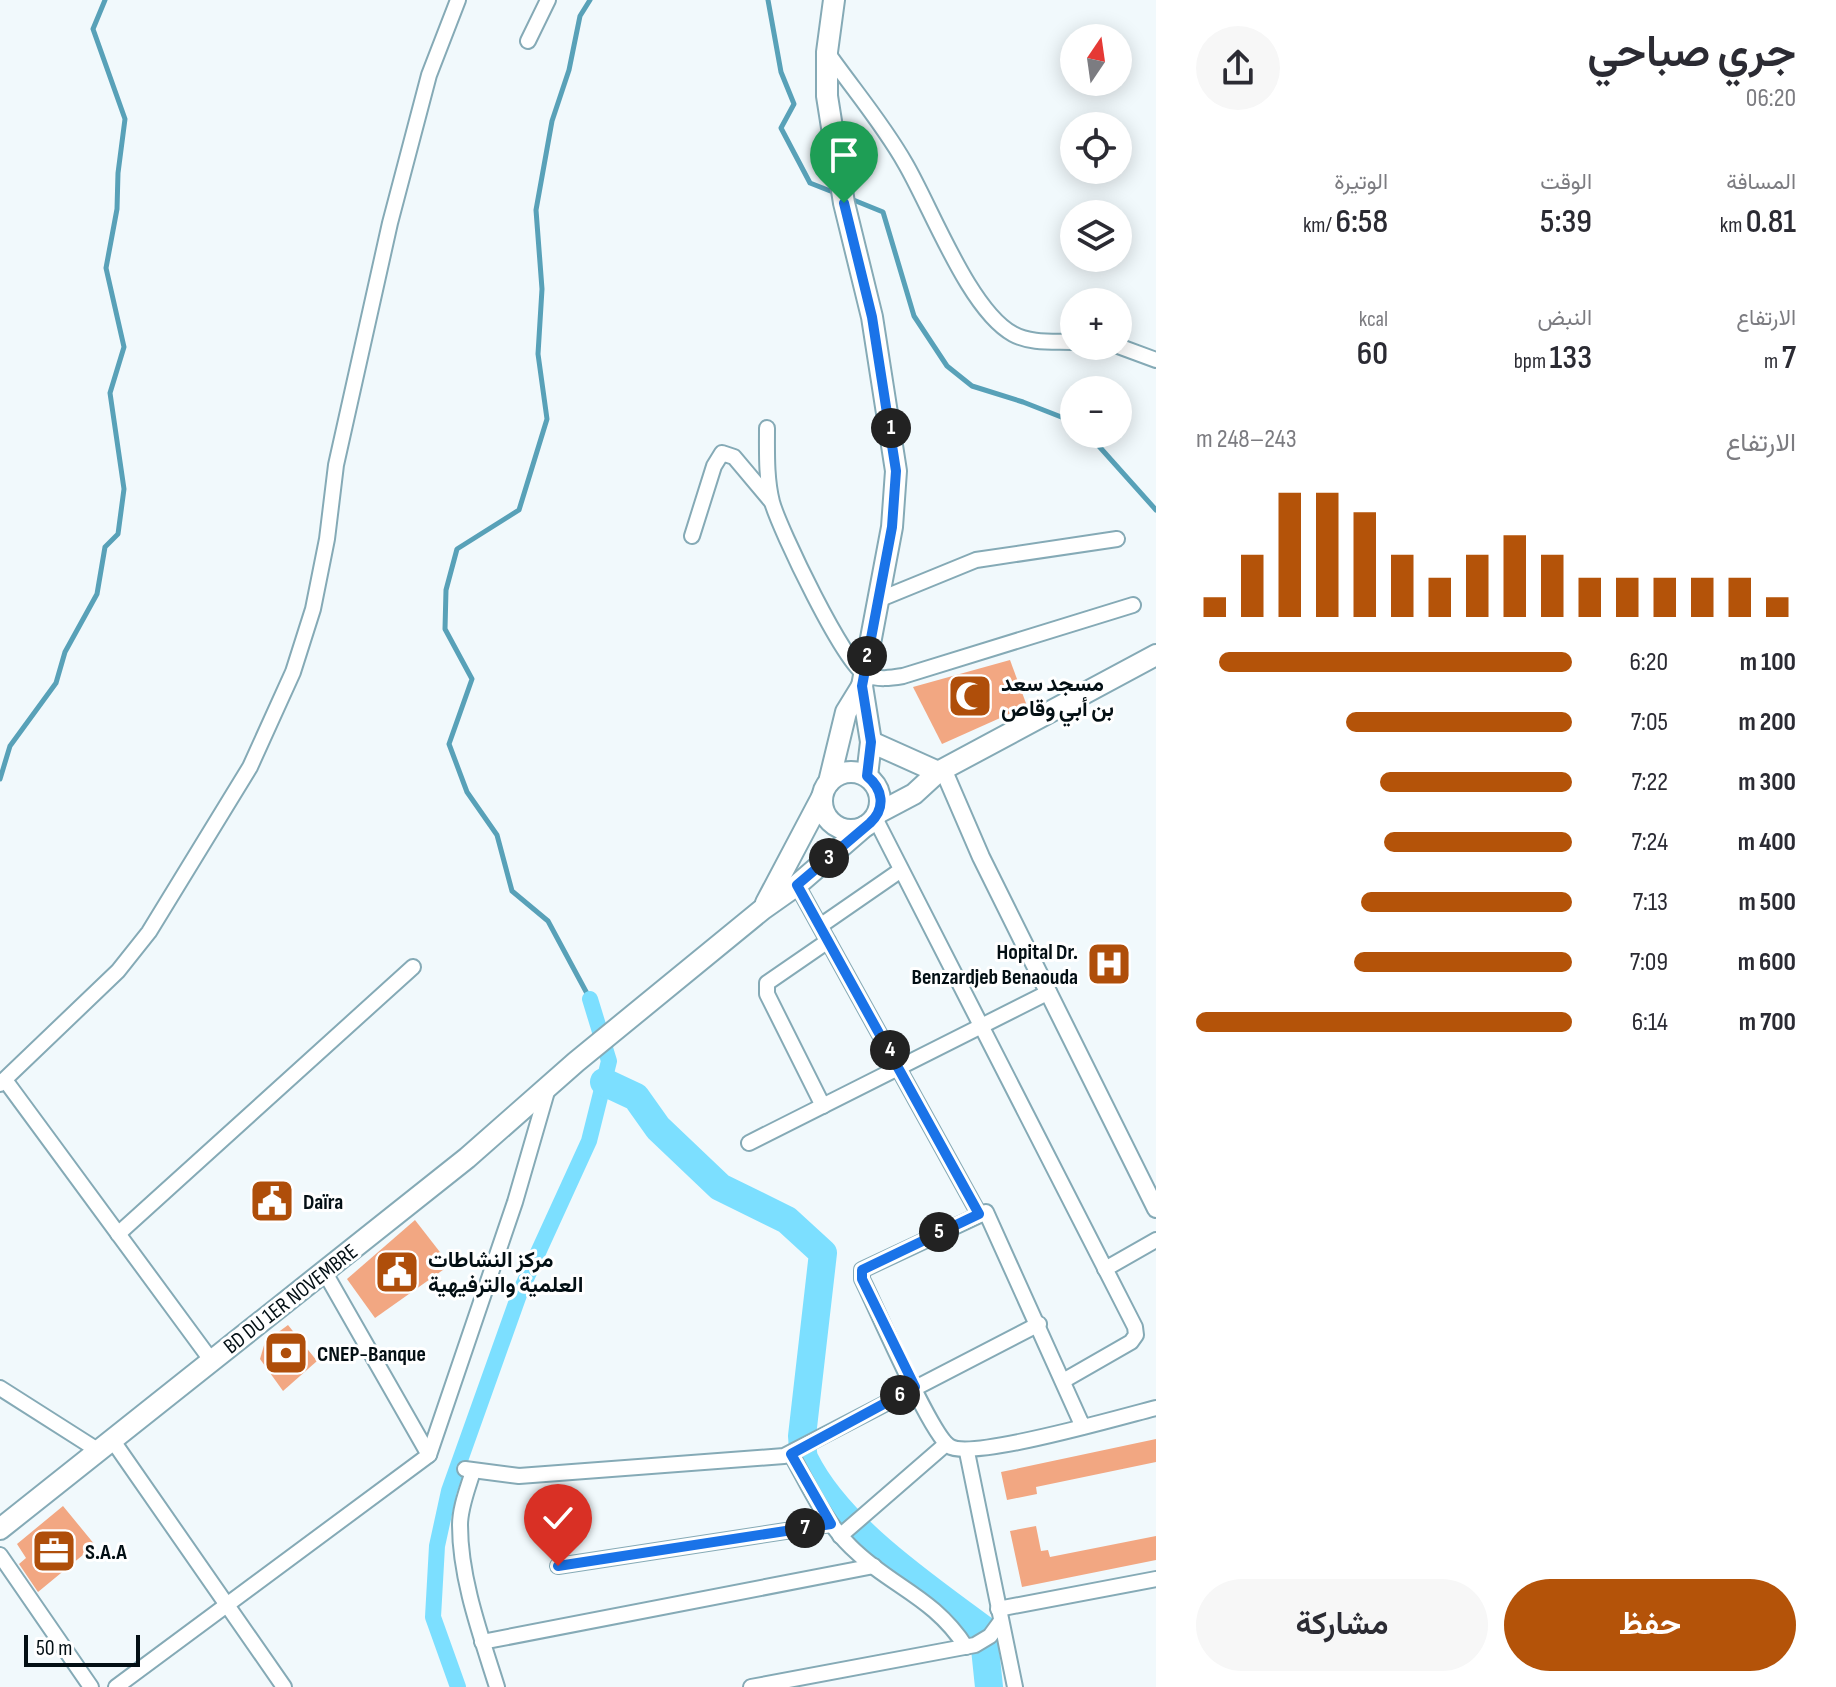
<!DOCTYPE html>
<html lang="ar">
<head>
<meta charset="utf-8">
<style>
	body { margin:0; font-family:"Sofia Sans Condensed",Vazirmatn,sans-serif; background:#f7f7f7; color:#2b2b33; direction:rtl; height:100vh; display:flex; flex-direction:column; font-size:30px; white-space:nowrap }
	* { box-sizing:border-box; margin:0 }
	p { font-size:26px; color:#7c7c81 }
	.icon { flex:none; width:44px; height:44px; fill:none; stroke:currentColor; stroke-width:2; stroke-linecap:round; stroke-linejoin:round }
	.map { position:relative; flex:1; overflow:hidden; direction:ltr }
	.drawer { display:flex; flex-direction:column; background:#fff; width:680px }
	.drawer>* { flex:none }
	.needle { width:52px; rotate:13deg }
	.buttons { position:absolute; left:1060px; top:24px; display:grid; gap:16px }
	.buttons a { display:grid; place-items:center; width:72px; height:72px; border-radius:50%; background:#fff; box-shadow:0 4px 20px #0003; font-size:40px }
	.scale { position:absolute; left:24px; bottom:20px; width:116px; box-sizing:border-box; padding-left:8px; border:4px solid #030f14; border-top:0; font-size:22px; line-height:28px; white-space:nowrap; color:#030f14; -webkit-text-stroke:6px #fff; paint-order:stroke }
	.pin { position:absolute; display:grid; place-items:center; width:68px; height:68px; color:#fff; margin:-82px -34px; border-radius:50% 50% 50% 0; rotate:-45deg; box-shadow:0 0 8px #0007 }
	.pin .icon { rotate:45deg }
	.km { position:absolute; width:40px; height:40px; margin:-20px; border-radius:50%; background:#222; color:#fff; font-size:22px; line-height:40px; text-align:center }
	.round { display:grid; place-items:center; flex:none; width:84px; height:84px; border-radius:42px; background:#f7f7f7 }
	.overview { display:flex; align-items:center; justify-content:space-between; height:136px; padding:0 40px }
	h1 { font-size:44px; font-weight:600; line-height:60px }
	.metrics { display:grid; grid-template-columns:repeat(3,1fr); gap:12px; height:136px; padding:8px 40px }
	.metrics div { display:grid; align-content:center }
	.metrics b { font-size:34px; font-weight:600 }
	.metrics small { font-size:22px; font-weight:400 }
	.metrics p { font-size:22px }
	.chart { height:224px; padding:16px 40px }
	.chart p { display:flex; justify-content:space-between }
	.chart svg { width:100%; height:144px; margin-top:8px; stroke:#b45309; stroke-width:6 }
	.button { display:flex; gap:16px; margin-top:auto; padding:16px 40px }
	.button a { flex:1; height:92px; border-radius:48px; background:#b45309; color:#fff; font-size:32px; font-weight:600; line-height:92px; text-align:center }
	.button a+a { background:#f7f7f7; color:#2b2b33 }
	ul { padding:0 40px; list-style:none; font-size:26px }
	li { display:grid; grid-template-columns:128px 96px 1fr; align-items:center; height:60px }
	li i { height:20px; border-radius:10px; background:#b45309 }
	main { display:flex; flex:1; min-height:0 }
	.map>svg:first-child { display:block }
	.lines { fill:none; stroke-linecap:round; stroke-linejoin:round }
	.stream { stroke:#58a1b8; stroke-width:5 }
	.canal { stroke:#7cdfff; stroke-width:16 }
	.river { stroke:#7cdfff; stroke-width:28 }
	.building { fill:#f2a782 }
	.minor-casing { stroke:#85aab6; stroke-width:18 }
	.tertiary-casing { stroke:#85aab6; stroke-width:20 }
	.primary-casing { stroke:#85aab6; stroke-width:24 }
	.minor { stroke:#fff; stroke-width:14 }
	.tertiary { stroke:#fff; stroke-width:16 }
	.primary { stroke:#fff; stroke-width:20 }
	.route-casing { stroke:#fff; stroke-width:16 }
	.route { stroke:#1a73e8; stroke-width:10 }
	.labels { text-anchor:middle; stroke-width:6; stroke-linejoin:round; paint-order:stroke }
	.poi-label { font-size:22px; font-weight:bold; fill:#030f14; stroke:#fff; text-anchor:start }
	.street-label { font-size:22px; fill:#030f14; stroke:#fff }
</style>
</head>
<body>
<main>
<section class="drawer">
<div class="overview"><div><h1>جري صباحي</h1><p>06:20</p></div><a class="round"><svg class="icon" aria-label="share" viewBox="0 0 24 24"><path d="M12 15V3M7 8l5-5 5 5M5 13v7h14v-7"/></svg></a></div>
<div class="metrics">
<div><p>المسافة</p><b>0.81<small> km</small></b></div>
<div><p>الوقت</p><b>5:39</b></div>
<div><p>الوتيرة</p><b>6:58<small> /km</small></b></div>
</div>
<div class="metrics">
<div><p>الارتفاع</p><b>7<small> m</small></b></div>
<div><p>النبض</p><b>133<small> bpm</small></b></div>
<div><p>kcal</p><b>60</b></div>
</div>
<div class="chart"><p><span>الارتفاع</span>243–248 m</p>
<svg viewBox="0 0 160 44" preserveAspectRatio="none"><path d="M5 44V38M15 44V25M25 44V6M35 44V6M45 44V12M55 44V25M65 44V32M75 44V25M85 44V19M95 44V25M105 44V32M115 44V32M125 44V32M135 44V32M145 44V32M155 44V38"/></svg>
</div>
<ul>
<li><b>100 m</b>6:20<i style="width:94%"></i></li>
<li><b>200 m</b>7:05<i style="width:60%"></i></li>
<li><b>300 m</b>7:22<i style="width:51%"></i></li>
<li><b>400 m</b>7:24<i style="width:50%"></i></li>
<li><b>500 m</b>7:13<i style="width:56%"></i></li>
<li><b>600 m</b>7:09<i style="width:58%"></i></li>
<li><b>700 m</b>6:14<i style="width:100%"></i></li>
</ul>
<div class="button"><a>حفظ</a><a>مشاركة</a></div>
</section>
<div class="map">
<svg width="1156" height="1687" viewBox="0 0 1156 1687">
	<rect width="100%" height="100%" fill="#f1f9fc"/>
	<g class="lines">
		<g class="stream">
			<polyline points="590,0 580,16 569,70 552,121 536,210 542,289 538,354 547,419 519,510 457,549 446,590 445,629 472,679 449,744 467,792 497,835 512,891 548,921 590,999"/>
			<polyline points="768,0 781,72 794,104 781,128 810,183 838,194"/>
			<polyline points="851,199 883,212 914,316 947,366 972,386 1023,402 1074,422"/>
			<polyline points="1088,434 1156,510"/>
			<polyline points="0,779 10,746 56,683 65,652 97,594 105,547 118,534 124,489 110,393 124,347 106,268 117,209 118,173 125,119 93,29 105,0"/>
		</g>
		<polyline class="canal" points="458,1687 433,1617 437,1546 449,1491 520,1292 589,1141 609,1061 590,999"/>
		<path class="river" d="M 604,1082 L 636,1097 L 658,1128 L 720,1187 L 787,1220 L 823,1253 L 802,1436 C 803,1444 802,1454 805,1460 C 839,1528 924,1585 983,1629 L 989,1687"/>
	</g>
	<g class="building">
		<polygon points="1010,660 1027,706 942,744 913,687"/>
		<polygon points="415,1220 450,1265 375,1318 347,1279"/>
		<polygon points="288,1325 317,1361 283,1391 260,1359 265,1342"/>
		<polygon points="1156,1439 1156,1462 1036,1487 1037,1494 1007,1500 1001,1472"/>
		<polygon points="63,1506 95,1545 38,1592 19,1564 26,1558 17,1544"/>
		<polygon points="1036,1526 1041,1551 1048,1550 1050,1557 1156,1536 1156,1560 1022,1587 1010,1531"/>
	</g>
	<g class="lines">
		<g class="minor-casing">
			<g id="minor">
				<polyline points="528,41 548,0"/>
				<path d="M 827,52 C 853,89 883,124 905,163 C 931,207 969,310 1013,334 C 1031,344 1055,341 1074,342"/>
				<polyline points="1118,346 1156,360"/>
				<path d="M 767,428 C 767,452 766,478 772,502 C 779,528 846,668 866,675 C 878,680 891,678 903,676 L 1133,605"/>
				<polyline points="692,536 714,466 722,453 734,457 771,501"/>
				<polyline points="878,600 976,560 1117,539"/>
				<polyline points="875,818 1135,1327 1136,1335 1131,1342 1063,1381"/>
				<polyline points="797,885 979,1214"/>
				<polyline points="820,926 901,870"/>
				<polyline points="5,1080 211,1360"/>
				<polyline points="0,1084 118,971 149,932 250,767 293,672 313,609 327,539 336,465 390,223 429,75 458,0"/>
				<polyline points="823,1106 767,994 767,983 828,941"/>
				<polyline points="749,1143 1049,992"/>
				<polyline points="118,1234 413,967"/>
				<polyline points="1105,1269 1156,1240"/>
				<polyline points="324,1271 429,1455"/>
				<polyline points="0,1388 99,1451"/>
				<path d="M 1083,1427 L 986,1212 L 862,1270 L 862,1279 C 876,1307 930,1433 949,1446 C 970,1461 1124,1416 1156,1408"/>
				<polyline points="113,1441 284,1687"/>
				<polyline points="967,1452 1015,1687"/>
				<path d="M 791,1454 C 809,1486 825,1522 851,1547 C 891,1587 933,1596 966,1647"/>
				<polyline points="465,1469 519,1476 784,1456 1039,1324"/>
				<path d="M 473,1471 C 468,1488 460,1507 460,1525 C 460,1579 481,1636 497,1687"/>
				<polyline points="840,1536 946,1444"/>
				<polyline points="0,1555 91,1687"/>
				<polyline points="558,1566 831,1524"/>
				<polyline points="998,1609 1156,1579"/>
				<polyline points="482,1642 874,1566"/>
				<polyline points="116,1687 429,1455 515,1202 548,1088"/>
				<polyline points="751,1687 975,1645 990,1636 1001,1621"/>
			</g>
		</g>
		<g class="tertiary-casing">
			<polyline id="tertiary" points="943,769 981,857 1156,1209"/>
		</g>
		<g class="primary-casing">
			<g id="primary">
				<polyline points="834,0 827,52 827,96 844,203 872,317 896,471 892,527 862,686 871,742 867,776"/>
				<polyline points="871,742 938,772"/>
				<circle cx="851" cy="801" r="29"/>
				<polyline points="829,782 846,712 862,686"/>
				<polyline points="878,813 914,794 938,772 1156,655"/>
				<polyline points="766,903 822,797"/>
				<polyline points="0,1529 467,1158 576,1062 763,909 797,885 864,827"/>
			</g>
		</g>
		<use href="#minor" class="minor"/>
		<use href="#tertiary" class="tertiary"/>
		<use href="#primary" class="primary"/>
	</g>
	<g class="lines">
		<g class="route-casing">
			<path id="route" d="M 558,1566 L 831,1524 L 791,1454 L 915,1387 L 862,1279 L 862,1270 L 979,1214 L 797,885 L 870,823 C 886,808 883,789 867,776 L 871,742 L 862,686 L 892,527 L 896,471 L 872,317 L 844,203"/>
		</g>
		<use href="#route" class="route"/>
	</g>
	<defs>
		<g id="mosque-square" transform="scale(2.3)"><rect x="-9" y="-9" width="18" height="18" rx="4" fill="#af4e0a" stroke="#fff"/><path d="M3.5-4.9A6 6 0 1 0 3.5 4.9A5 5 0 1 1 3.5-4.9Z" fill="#fff"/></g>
		<g id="hospital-square" transform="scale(2.3)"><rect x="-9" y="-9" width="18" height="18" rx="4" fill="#af4e0a" stroke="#fff"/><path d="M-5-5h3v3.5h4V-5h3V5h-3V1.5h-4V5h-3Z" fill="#fff"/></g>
		<g id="civic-square" transform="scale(2.3)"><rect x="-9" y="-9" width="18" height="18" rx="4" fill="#af4e0a" stroke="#fff"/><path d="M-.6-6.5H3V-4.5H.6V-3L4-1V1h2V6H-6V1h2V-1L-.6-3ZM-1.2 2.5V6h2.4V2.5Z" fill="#fff"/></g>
		<g id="bank-square" transform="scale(2.3)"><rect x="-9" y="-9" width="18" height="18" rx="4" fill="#af4e0a" stroke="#fff"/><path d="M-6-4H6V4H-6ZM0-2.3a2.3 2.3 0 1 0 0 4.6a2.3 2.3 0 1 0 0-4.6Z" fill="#fff"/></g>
		<g id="office-square" transform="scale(2.3)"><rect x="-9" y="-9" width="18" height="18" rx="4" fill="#af4e0a" stroke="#fff"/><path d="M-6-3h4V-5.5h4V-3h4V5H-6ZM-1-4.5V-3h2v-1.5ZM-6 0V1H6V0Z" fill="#fff"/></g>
	</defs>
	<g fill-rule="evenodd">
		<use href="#mosque-square" x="970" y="696"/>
		<use href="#hospital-square" x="1109" y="964"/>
		<use href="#civic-square" x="272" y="1201"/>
		<use href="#civic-square" x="397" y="1272"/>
		<use href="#bank-square" x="286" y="1353"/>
		<use href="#office-square" x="54" y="1551"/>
	</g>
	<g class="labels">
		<g class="poi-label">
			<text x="1001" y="691">مسجد سعد<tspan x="1001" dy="25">بن أبي وقاص</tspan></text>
			<text x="1078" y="959" text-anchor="end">Hopital Dr.<tspan x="1078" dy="25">Benzardjeb Benaouda</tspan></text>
			<text x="303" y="1209">Daïra</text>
			<text x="428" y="1267">مركز النشاطات<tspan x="428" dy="25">العلمية والترفيهية</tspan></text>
			<text x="317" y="1361">CNEP-Banque</text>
			<text x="85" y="1559">S.A.A</text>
		</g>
		<g class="street-label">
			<text transform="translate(290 1298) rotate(-38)" y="8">BD DU 1ER NOVEMBRE</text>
		</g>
	</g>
</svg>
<div class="buttons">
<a><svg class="needle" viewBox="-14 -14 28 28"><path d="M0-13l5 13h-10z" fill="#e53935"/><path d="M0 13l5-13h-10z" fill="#7c7c81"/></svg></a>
<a><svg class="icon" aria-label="locate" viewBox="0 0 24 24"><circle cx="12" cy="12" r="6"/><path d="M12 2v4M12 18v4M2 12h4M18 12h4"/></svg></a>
<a><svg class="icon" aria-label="layers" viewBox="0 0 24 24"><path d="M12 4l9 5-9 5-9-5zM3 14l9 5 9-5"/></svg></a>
<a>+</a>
<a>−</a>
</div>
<div class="scale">50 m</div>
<div class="pin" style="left:844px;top:203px;background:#1e9e55"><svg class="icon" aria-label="arrive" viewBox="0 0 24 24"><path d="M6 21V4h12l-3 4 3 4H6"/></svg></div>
<div class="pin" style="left:558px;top:1566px;background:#d93025"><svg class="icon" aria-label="check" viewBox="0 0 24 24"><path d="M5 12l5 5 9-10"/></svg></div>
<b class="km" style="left:891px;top:428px">1</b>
<b class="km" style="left:867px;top:656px">2</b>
<b class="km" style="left:829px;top:858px">3</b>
<b class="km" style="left:890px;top:1050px">4</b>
<b class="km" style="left:939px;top:1232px">5</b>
<b class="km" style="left:900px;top:1395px">6</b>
<b class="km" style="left:805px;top:1528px">7</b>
</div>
</main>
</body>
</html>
